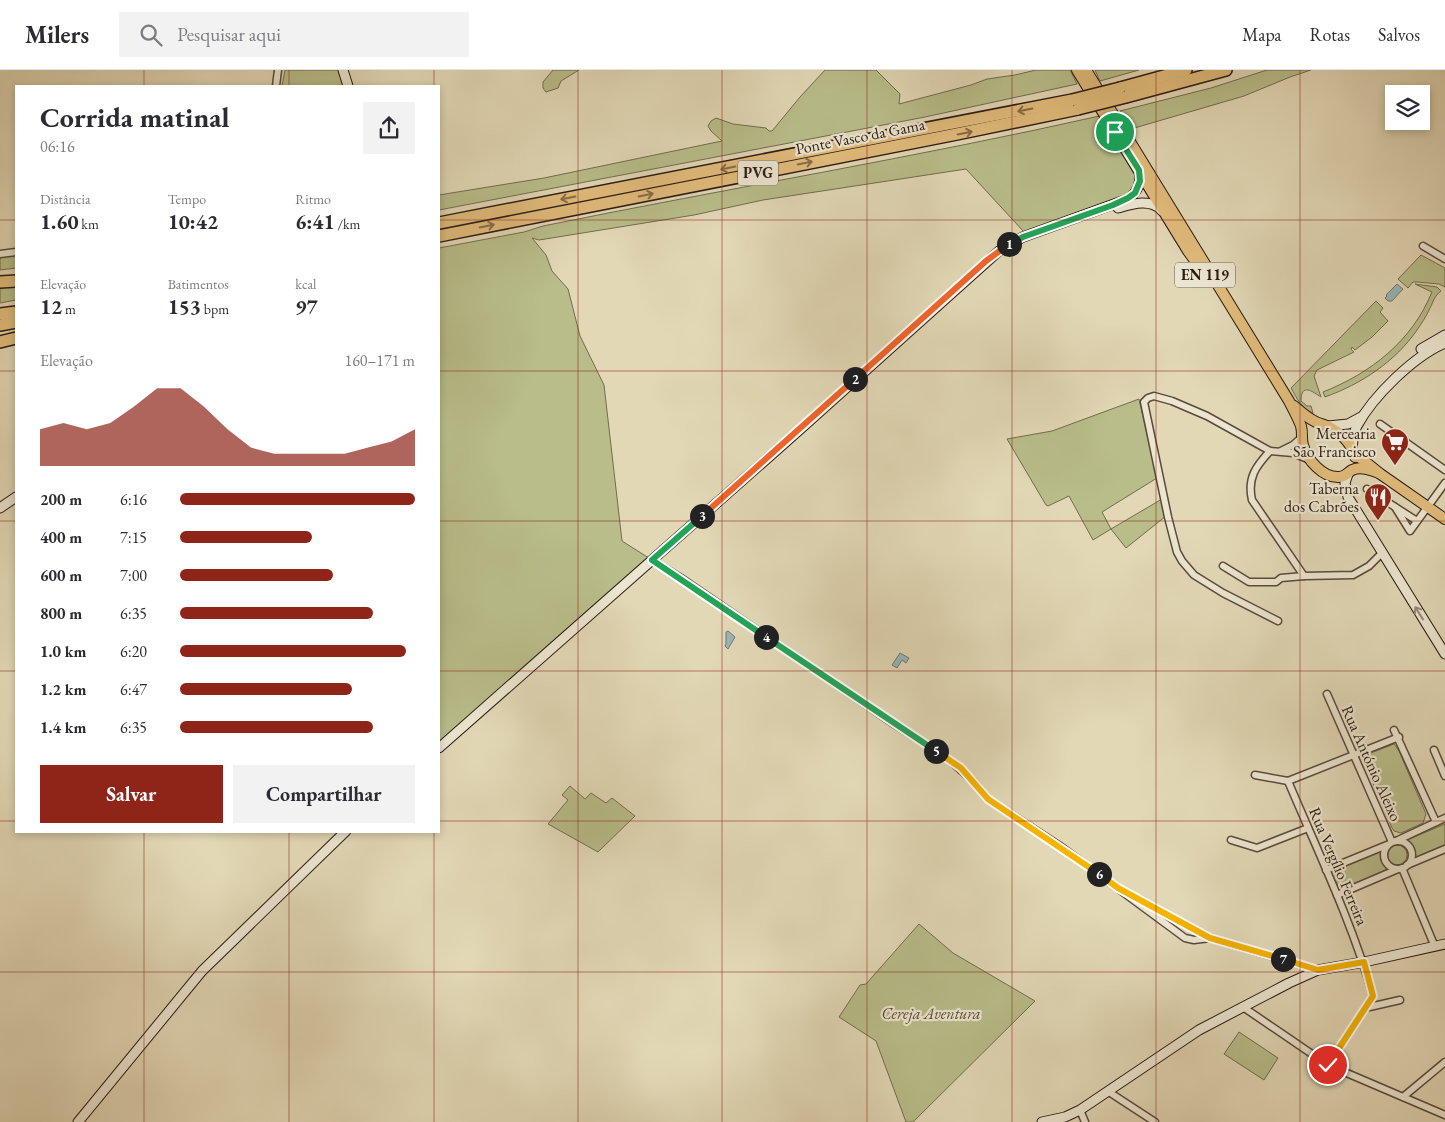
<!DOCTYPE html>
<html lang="pt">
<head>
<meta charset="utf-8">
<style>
	body { margin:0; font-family:"EB Garamond",serif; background:#f2f2f3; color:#2b2b33; height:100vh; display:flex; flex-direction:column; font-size:19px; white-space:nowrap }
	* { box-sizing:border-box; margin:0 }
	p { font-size:16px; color:#7c7c81 }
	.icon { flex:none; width:28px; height:28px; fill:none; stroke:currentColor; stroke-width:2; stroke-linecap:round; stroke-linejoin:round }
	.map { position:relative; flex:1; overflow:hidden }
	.drawer { position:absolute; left:15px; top:15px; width:425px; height:748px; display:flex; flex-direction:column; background:#fff; border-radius:0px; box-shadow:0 2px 8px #0003 }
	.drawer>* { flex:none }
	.controls { position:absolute; left:1385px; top:15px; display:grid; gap:10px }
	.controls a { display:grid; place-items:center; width:45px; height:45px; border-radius:0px; background:#fff; box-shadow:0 2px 8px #0003; font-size:25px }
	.pin { position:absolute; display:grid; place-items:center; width:42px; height:42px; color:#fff; margin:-21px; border:2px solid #fff; border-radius:50%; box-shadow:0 1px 5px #0007 }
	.km { position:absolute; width:25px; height:25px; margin:-12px; border-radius:50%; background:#222; color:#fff; font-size:14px; line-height:25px; text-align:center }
	.round { display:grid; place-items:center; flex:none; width:52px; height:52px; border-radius:0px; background:#f2f2f3 }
	.summary { display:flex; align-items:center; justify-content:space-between; height:85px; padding:0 25px }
	h1 { font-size:28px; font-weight:700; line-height:38px }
	.figures { display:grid; grid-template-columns:repeat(3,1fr); gap:8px; height:85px; padding:5px 25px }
	.figures div { display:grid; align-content:center }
	.figures b { font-size:21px; font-weight:700 }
	.figures small { font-size:14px; font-weight:400 }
	.figures p { font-size:14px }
	.chart { height:140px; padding:10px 25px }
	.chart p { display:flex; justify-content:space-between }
	.chart svg { width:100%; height:90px; margin-top:5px; fill:#8f2418; opacity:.7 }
	.cta { display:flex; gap:10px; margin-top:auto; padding:10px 25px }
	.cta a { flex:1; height:58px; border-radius:0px; background:#8f2418; color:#fff; font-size:20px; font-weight:700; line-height:58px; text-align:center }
	.cta a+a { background:#f2f2f3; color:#2b2b33 }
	ul { padding:0 25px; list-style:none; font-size:16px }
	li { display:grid; grid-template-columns:80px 60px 1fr; align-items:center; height:38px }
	li i { height:12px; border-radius:6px; background:#8f2418 }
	header { display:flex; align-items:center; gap:30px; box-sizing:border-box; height:70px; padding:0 25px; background:#fff; border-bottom:1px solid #e1e1e2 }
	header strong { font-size:24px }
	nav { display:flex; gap:28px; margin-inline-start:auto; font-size:18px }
	.search { width:350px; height:45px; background:#f2f2f3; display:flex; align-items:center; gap:12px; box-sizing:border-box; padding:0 18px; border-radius:0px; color:#7c7c81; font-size:19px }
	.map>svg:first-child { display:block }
	.green { fill:#b8bd8a; stroke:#726c4e }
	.water { fill:#9bb6ba; stroke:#6e7877 }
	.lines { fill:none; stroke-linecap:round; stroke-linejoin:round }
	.street-casing { stroke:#594a3c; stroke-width:9 }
	.secondary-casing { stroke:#2b1b13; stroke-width:11 }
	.primary-casing { stroke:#2b1b13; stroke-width:12 }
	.highway-casing { stroke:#2b1b13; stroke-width:14 }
	.street { stroke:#ece6d0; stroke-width:6 }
	.secondary { stroke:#ece6d0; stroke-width:9 }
	.primary { stroke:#e1bc7b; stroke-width:10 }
	.highway { stroke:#e1bc7b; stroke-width:11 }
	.highway-bridge-casing { stroke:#2b1b13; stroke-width:14; stroke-linecap:butt }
	.highway-bridge { stroke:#e1bc7b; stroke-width:11 }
	.oneway { stroke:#866c47 }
	.oneway2 { stroke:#958b7b }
	.split-1-casing { stroke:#fff; stroke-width:10 }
	.split-2-casing { stroke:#fff; stroke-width:10 }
	.split-3-casing { stroke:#fff; stroke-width:10 }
	.split-4-casing { stroke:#fff; stroke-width:10 }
	.split-5-casing { stroke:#fff; stroke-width:10 }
	.split-6-casing { stroke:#fff; stroke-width:10 }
	.split-7-casing { stroke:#fff; stroke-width:10 }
	.split-8-casing { stroke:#fff; stroke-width:10 }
	.split-1 { stroke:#22a559; stroke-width:6 }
	.split-2 { stroke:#f0652b; stroke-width:6 }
	.split-3 { stroke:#f0652b; stroke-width:6 }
	.split-4 { stroke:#22a559; stroke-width:6 }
	.split-5 { stroke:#22a559; stroke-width:6 }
	.split-6 { stroke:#f5b400; stroke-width:6 }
	.split-7 { stroke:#f5b400; stroke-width:6 }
	.split-8 { stroke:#f5b400; stroke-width:6 }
	.grid { fill:none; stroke:#8f2418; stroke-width:1; stroke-opacity:0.55 }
	.labels { text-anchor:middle; stroke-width:4.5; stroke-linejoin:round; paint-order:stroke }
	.shield { fill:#ece6d0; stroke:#65584c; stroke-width:1 }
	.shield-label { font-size:15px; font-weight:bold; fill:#2b1b13 }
	.street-label { font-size:16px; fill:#2b1b13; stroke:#ece6d0 }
	.poi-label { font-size:16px; fill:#2b1b13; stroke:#ece6d0; text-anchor:end }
	.park-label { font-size:16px; font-style:italic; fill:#554c37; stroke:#ece6d0 }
</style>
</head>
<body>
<header>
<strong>Milers</strong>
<div class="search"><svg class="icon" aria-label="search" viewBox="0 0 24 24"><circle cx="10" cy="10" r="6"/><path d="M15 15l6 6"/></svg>Pesquisar aqui</div>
<nav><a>Mapa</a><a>Rotas</a><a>Salvos</a></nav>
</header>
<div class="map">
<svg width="1445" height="1052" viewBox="0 0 1445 1052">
	<rect width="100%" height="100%" fill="#e2d8b6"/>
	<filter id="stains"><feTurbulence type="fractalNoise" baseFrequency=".004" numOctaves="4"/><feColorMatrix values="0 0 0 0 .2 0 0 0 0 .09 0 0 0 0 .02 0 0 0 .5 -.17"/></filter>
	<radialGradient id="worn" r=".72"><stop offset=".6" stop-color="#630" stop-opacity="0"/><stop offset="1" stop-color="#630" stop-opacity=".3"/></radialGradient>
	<g class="green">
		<polygon points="285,0 341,0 346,16 282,16"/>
		<polygon points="553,0 579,0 561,11 558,18 546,22 543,18 543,12"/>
		<polygon points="825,0 876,0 900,24 899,34 971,15 987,9 1015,5 1036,0 1070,0 1077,14 925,47 439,140 439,125 544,108 722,71 711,61 708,56 711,51 716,48 733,54 766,58 769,61 772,61 800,27"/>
		<polygon points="1095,0 1139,0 1100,11"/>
		<polygon points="1267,0 1311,0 1290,7 1244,26 1131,59 1120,41 1211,18"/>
		<path d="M 1104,45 L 1139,100 L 1136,118 L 1126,126 L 1024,162 L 966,99 L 763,130 L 694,145 L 539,170 L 532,168 L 546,185 L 552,201 L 568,219 L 580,266 L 604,315 L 622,471 L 652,490 L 439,677 L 439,178 L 524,162 L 543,156 C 730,118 918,87 1104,45 Z"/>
		<polygon points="16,185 16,198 0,200 0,187"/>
		<polygon points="1421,185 1445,198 1445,217 1439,214 1417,212 1413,212 1408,218 1398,209"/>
		<polygon points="16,213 16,230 0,233 0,215"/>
		<path d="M 1415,214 L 1437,217 L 1441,221 C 1434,226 1433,233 1429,240 C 1426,247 1421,254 1417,260 C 1395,292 1361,314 1325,327 L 1323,322 C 1371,303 1412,271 1432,222 Z"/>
		<path d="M 1376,231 L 1383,238 L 1380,242 L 1388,251 L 1372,267 L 1355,280 L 1352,277 L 1351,279 L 1354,282 L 1317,300 L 1314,306 L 1321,327 C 1313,322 1301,312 1301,331 L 1307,336 L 1311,336 L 1313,343 C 1301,339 1297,328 1291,318 Z"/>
		<polygon points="1139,329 1157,408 1102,442 1111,459 1162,429 1166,446 1126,478 1111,459 1093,470 1069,426 1048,436 1046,435 1007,369 1052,361"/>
		<polygon points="1394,674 1399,681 1426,744 1423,753 1401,763 1394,761 1392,758 1364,692 1366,685 1368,684"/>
		<polygon points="570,716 585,729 591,723 606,733 612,728 635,746 598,782 548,754 568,730 562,725"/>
		<polygon points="1445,754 1445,775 1415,788 1412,777 1407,770"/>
		<circle cx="1397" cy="785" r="10"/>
		<polygon points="1381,781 1382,791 1388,799 1345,818 1337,814 1334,808 1337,800"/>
		<polygon points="919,854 953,883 1035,931 913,1052 906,1052 876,971 839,947 860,915 866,914"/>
		<polygon points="1239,962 1278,988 1264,1010 1224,984"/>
	</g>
	<g class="water">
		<polygon points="1397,214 1403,219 1392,231 1388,231 1385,228 1387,226 1386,225"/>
		<polygon points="728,561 735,567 728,579 725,576 726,574 726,562"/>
		<polygon points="900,583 909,588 906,593 902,590 897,598 892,595"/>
	</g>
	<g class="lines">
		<g class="street-casing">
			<g id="street">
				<polyline points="276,16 278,0"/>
				<polyline points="1423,176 1445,189"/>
				<polyline points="0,184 16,182"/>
				<polyline points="1380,354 1445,400"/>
				<path d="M 1270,381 C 1256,396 1247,408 1252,430 L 1304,506"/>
				<polyline points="1281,381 1293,375 1302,367"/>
				<polyline points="1367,419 1417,451"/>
				<polyline points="1395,437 1410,461 1445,413"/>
				<polyline points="652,490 681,508 894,654 946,687 972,710 988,729 1063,778 1185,868 1194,870 1210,868"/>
				<polyline points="1223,496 1249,512 1276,512 1281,508 1304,506 1353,505 1369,496 1382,483"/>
				<polyline points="1278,551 1223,523 1194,505 1182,491 1177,482 1168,447 1144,332 1148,328 1154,326 1172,331 1207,346 1270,381 1293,383 1310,390"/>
				<polyline points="1327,624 1392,772"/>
				<polyline points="1394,660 1436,752"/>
				<polyline points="1434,680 1445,706"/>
				<polyline points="1255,705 1288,711 1399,667"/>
				<path d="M 1288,711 C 1318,782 1352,852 1373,926 L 1328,995"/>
				<polyline points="1231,770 1257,778 1308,758"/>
				<polyline points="1396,771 1445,748"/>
				<circle cx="1398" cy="785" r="14"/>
				<polyline points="1407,795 1445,779"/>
				<polyline points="1402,798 1435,877"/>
				<polyline points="1326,800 1387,775"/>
				<polyline points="1337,825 1398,799"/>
				<polyline points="1139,829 1210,868 1318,900"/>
				<polyline points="1243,937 1328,995 1445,1045"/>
				<polyline points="1365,938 1400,930"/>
				<polyline points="1109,1022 1155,1052"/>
				<polyline points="1403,1027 1445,992"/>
				<polyline points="1080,1040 1085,1052"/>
			</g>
		</g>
		<g class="secondary-casing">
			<g id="secondary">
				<polyline points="343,0 348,16"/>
				<path d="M 1118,138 C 1132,134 1151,128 1162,141"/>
				<polyline points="1421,279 1445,265"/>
				<polyline points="1328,356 1348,354 1361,347"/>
				<path d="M 1352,379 C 1353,371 1353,363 1357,356 C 1373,326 1414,286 1445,273"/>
				<polyline points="1348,404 1345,413 1348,427 1445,584"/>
				<polyline points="0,438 16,427"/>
				<path d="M 439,678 L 804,356 L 999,181 L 1023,167 L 1128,129 C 1139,121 1141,112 1139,100"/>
				<polyline points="78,1052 202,901 346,761"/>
				<polyline points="1042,1052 1065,1047 1080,1040 1199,960 1289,913 1318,900 1364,892 1445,874"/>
			</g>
		</g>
		<g class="primary-casing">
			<g id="primary">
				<polyline points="1077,0 1188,181 1209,210"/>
				<path d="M 1086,0 L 1289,331 C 1293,339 1298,348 1301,356 C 1303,363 1301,369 1303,375 C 1307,390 1323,408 1339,407 C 1345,407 1347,403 1352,400 C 1361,396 1371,400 1379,403"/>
				<path d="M 1294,336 C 1301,342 1307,348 1316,352 C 1320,354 1323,354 1327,356 C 1340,362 1352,373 1355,387"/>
				<polyline points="1353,382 1379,403 1445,449"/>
			</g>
		</g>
		<g class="highway-casing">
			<g id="highway">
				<polyline points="1120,18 1186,0"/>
				<polyline points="1126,27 1226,0"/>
				<polyline points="439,153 1072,30"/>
				<polyline points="439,166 957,64 1078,39"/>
				<polyline points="0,212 16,211"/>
				<polyline points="0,244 16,242"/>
				<polyline points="0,255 16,252"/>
				<polyline points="0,272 16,268"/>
			</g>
		</g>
		<use href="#street" class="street"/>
		<use href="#secondary" class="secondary"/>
		<use href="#primary" class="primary"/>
		<use href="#highway" class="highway"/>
		<g class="highway-bridge-casing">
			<g id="highway-bridge">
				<polyline points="1072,30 1120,18"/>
				<polyline points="1078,39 1126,27"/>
			</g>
		</g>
		<use href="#highway-bridge" class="highway-bridge"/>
	</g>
	<defs><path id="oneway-shaft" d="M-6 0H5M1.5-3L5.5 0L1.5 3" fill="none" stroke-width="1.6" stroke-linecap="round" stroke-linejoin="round" transform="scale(1.25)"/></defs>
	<g class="oneway">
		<use href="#oneway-shaft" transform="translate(1025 40) rotate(169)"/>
		<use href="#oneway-shaft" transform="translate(965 63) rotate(-11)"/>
		<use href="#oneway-shaft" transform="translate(805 93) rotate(-11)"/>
		<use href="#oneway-shaft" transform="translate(728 98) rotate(169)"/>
		<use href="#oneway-shaft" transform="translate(646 125) rotate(-11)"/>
		<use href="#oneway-shaft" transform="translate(568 128) rotate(169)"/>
		<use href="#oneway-shaft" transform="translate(487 156) rotate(-11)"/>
	</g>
	<use class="oneway2" href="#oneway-shaft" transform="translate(1419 543) rotate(-122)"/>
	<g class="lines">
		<g class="split-1-casing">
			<polyline id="split-1" points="1009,174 1023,167 1113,135 1128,128 1135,123 1140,111 1139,100 1115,62"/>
		</g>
		<g class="split-2-casing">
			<polyline id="split-2" points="855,309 986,191 1009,174"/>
		</g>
		<g class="split-3-casing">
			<polyline id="split-3" points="702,446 855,309"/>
		</g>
		<g class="split-4-casing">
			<polyline id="split-4" points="702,446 652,490 766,567"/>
		</g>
		<g class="split-5-casing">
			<polyline id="split-5" points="766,567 936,681"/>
		</g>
		<g class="split-6-casing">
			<polyline id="split-6" points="936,681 961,698 988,729 1099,804"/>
		</g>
		<g class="split-7-casing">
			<polyline id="split-7" points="1099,804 1118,818 1210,868 1283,889"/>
		</g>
		<g class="split-8-casing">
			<polyline id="split-8" points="1283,889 1318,900 1364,892 1373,926 1328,995"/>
		</g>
		<use href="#split-1" class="split-1"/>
		<use href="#split-2" class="split-2"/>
		<use href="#split-3" class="split-3"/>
		<use href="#split-4" class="split-4"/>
		<use href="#split-5" class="split-5"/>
		<use href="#split-6" class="split-6"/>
		<use href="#split-7" class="split-7"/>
		<use href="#split-8" class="split-8"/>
	</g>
	<path class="grid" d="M 144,0 L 144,16M 289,0 L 289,16M 434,0 L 434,16M 578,0 L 578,1052M 722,0 L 722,1052M 867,0 L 867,1052M 1012,0 L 1012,1052M 1156,0 L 1156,1052M 1300,0 L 1300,1052M 0,150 L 16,150M 439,150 L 1445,150M 0,301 L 16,301M 439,301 L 1445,301M 0,451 L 16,451M 439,451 L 1445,451M 0,601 L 16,601M 439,601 L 1445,601M 0,751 L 16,751M 439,751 L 1445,751M 144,761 L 144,1052M 289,761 L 289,1052M 434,761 L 434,1052M 0,902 L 1445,902"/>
	<defs>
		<g id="supermarket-pin" transform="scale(1.4375)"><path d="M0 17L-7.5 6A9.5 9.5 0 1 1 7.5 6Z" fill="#8f2418" stroke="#ece6d0"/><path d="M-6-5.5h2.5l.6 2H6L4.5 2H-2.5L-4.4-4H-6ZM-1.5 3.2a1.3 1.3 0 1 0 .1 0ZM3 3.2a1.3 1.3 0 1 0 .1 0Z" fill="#fff"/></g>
		<g id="restaurant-pin" transform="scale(1.4375)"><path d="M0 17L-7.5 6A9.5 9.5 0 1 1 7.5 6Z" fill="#8f2418" stroke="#ece6d0"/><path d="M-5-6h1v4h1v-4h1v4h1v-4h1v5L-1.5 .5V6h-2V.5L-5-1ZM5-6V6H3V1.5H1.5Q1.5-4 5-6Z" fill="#fff"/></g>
	</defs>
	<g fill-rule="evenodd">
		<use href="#supermarket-pin" x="1395" y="372"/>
		<use href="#restaurant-pin" x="1378" y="427"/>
	</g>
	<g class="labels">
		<g class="shield">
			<rect x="738" y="90.5" width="40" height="25" rx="4"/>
			<rect x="1175" y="192.5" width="60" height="25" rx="4"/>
		</g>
		<g class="shield-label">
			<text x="758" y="108">PVG</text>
			<text x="1205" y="210">EN 119</text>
		</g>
		<g class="street-label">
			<text transform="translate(860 66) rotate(-11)" y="6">Ponte Vasco da Gama</text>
			<text transform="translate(1372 693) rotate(66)" y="6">Rua António Aleixo</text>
			<text transform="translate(1339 796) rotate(67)" y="6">Rua Vergílio Ferreira</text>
		</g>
		<g class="poi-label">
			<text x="1376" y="369">Mercearia<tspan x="1376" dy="18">São Francisco</tspan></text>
			<text x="1359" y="424">Taberna<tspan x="1359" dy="18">dos Cabrões</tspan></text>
		</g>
		<g class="park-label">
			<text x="931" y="949">Cereja Aventura</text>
		</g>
	</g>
	<rect width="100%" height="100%" filter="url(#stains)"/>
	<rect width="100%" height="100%" fill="url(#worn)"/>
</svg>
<div class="controls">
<a><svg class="icon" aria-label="layers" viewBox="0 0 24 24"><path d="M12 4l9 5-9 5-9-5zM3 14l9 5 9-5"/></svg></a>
</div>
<div class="pin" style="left:1115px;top:62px;background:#1e9e55"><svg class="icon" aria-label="arrive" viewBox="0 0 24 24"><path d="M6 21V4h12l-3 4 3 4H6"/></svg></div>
<div class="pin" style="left:1328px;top:995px;background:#d93025"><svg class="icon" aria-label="check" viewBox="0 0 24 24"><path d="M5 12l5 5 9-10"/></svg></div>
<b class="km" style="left:1009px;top:174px">1</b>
<b class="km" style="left:855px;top:309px">2</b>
<b class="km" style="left:702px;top:446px">3</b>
<b class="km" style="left:766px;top:567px">4</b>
<b class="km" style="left:936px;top:681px">5</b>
<b class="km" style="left:1099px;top:804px">6</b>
<b class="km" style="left:1283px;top:889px">7</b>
<section class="drawer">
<div class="summary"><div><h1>Corrida matinal</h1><p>06:16</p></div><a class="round"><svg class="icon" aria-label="share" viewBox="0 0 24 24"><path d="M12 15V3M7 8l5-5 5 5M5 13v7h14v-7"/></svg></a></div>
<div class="figures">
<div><p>Distância</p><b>1.60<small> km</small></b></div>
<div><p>Tempo</p><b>10:42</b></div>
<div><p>Ritmo</p><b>6:41<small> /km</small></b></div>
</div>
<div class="figures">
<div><p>Elevação</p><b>12<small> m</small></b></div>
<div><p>Batimentos</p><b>153<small> bpm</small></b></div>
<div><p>kcal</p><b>97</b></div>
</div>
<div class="chart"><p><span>Elevação</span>160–171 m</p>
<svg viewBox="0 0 160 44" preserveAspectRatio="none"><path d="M0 44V26L10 23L20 26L30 23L40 15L50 6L60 6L70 15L80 26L90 35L100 38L110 38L120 38L130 38L140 35L150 32L160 26V44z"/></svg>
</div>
<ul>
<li><b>200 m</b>6:16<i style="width:100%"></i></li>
<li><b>400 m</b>7:15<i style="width:56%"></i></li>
<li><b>600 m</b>7:00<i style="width:65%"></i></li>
<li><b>800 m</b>6:35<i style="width:82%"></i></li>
<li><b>1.0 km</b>6:20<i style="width:96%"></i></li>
<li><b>1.2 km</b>6:47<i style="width:73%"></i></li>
<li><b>1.4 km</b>6:35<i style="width:82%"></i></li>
</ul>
<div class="cta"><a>Salvar</a><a>Compartilhar</a></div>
</section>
</div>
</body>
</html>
